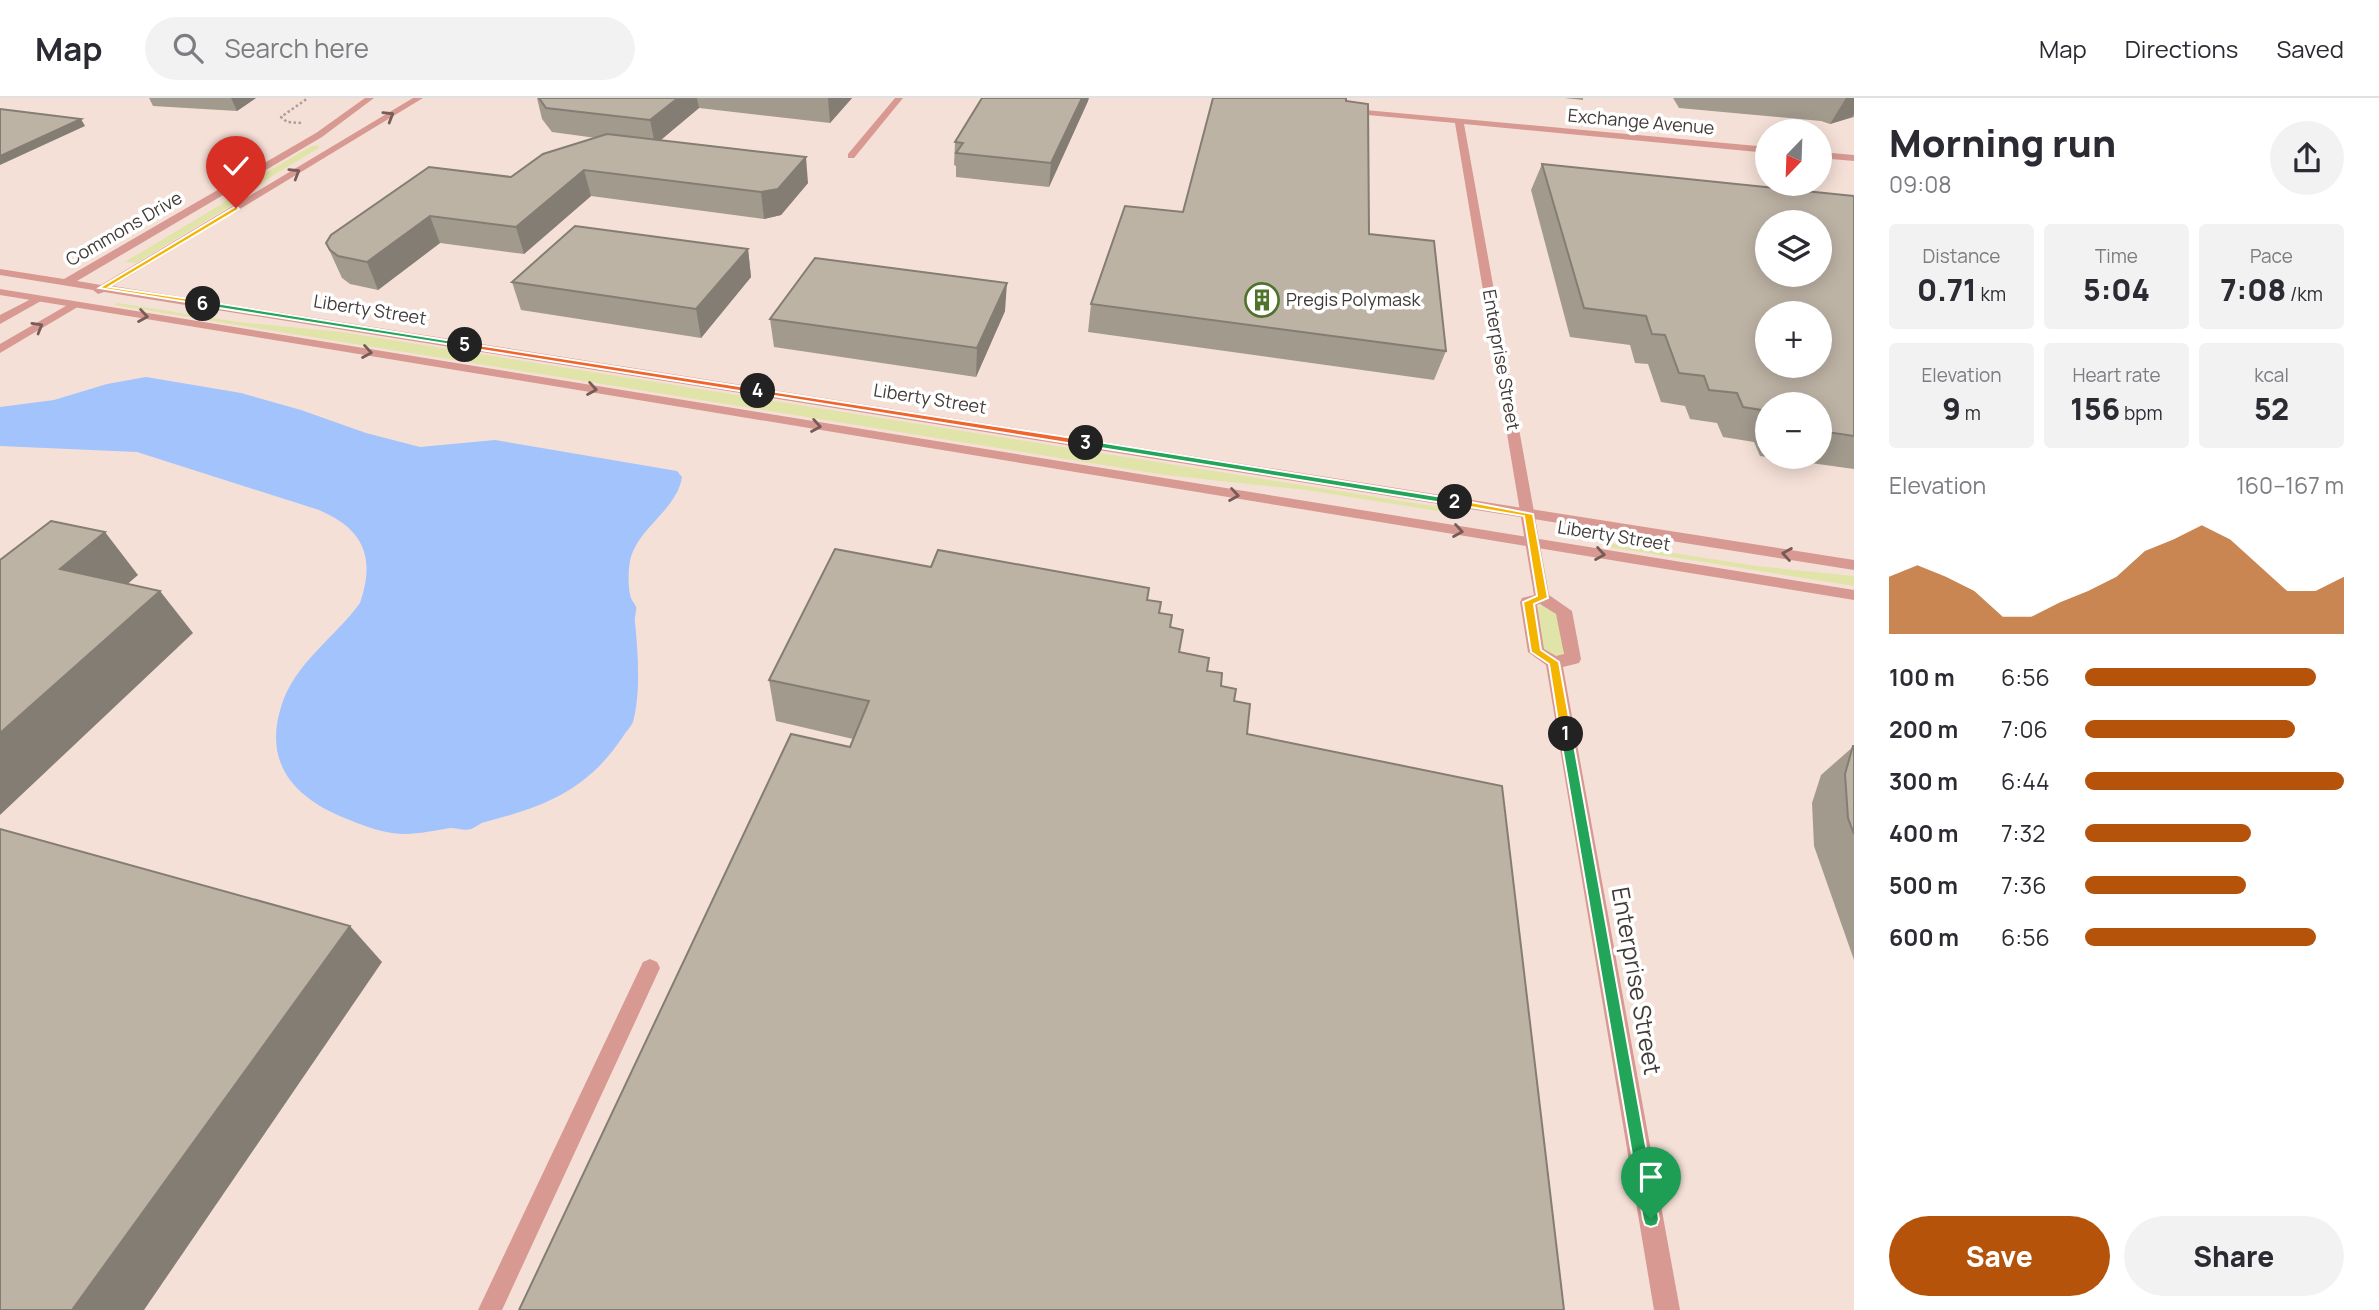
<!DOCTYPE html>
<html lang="en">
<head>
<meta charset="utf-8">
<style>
	body { margin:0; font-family:Manrope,sans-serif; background:#f2f2f3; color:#2b2b33; height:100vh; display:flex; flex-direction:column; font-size:26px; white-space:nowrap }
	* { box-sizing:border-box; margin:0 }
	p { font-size:23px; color:#7c7c81 }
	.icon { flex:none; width:38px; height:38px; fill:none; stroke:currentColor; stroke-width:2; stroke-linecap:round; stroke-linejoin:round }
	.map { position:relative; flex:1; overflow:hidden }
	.drawer { display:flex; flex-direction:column; background:#fff; width:525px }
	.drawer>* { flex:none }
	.needle { width:46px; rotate:203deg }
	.controls { position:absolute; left:1755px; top:21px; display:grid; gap:14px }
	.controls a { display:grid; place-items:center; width:77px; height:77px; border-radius:50%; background:#fff; box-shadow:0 4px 18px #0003; font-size:35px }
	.pin { position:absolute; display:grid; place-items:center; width:60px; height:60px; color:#fff; margin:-72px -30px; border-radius:50% 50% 50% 0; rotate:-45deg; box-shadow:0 0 7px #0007 }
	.pin .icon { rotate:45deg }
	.km { position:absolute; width:35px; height:35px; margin:-18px; border-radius:50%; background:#222; color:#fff; font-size:19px; line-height:35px; text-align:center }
	.round { display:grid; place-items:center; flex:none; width:74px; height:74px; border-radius:37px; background:#f2f2f3 }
	.head { display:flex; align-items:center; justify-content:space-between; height:119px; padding:0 35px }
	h1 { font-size:38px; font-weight:800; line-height:52px }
	.figures { display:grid; grid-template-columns:repeat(3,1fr); gap:10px; height:119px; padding:7px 35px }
	.figures div { display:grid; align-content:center; border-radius:7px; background:#f2f2f3; text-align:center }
	.figures b { font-size:30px; font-weight:800 }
	.figures small { font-size:19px; font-weight:400 }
	.figures p { font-size:19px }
	.chart { height:196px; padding:14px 35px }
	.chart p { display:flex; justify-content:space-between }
	.chart svg { width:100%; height:126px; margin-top:7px; fill:#b45309; opacity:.7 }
	.primary-button { display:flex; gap:14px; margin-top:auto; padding:14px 35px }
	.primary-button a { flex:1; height:80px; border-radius:42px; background:#b45309; color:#fff; font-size:28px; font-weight:800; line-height:80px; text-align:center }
	.primary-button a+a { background:#f2f2f3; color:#2b2b33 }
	ul { padding:0 35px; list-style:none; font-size:23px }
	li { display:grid; grid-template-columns:112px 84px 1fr; align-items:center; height:52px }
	li i { height:18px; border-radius:9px; background:#b45309 }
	header { display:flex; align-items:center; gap:42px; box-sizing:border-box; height:98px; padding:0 35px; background:#fff; border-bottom:2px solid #e1e1e2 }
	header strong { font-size:33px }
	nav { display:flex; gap:38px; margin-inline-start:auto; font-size:24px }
	.search { width:490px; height:63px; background:#f2f2f3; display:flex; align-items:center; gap:18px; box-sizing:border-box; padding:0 24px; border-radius:38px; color:#7c7c81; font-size:26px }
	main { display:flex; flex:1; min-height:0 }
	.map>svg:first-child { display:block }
	.built { fill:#f5e0d7; fill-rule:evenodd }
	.green { fill:#e0e4a8 }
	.water { fill:#a3c3fc }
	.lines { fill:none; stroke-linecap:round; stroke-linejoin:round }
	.path { stroke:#aa9f9a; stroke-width:2.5; stroke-dasharray:2.5 2.5; stroke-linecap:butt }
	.service { fill:#d79991; fill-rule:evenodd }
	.minor { fill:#d79991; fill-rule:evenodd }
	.tertiary { fill:#d79991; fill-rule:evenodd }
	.wall { fill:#a39a8e; fill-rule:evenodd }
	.shaded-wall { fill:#847d74 }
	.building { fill:#bdb3a5; stroke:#847d74; stroke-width:2; fill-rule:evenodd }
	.oneway { stroke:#765b56 }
	.split-1 { fill:#22a559; stroke:#fff; stroke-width:2 }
	.split-2 { fill:#f5b400; stroke:#fff; stroke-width:2 }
	.split-3 { fill:#22a559; stroke:#fff; stroke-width:2 }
	.split-4 { fill:#f0652b; stroke:#fff; stroke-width:2 }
	.split-5 { fill:#f0652b; stroke:#fff; stroke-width:2 }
	.split-6 { fill:#22a559; stroke:#fff; stroke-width:2 }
	.split-7 { fill:#f5b400; stroke:#fff; stroke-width:2 }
	.labels { text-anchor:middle; stroke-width:7; stroke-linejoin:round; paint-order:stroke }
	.far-street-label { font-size:18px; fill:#413a37; stroke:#fff }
	.far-poi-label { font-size:18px; fill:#413a37; stroke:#fff; text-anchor:start }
	.near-street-label { font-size:24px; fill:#413a37; stroke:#fff }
</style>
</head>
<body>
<header>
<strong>Map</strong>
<div class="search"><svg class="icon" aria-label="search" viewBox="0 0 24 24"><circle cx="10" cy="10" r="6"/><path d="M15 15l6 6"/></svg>Search here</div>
<nav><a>Map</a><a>Directions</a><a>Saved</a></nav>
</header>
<main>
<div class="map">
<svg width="1854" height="1212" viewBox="0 0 1854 1212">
	<rect width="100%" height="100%" fill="#fef0e9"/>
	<path class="built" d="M 0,0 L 1854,0 L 1854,1212 L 0,1212 ZM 1768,33 L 1820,33 L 1820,86 L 1768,86 ZM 1768,124 L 1820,124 L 1820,177 L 1768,177 ZM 1768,215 L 1820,215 L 1820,268 L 1768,268 ZM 1768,306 L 1820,306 L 1820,359 L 1768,359 Z"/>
	<g class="green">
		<polygon points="318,47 319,50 272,78 229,109 136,165 125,164 220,107 260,78 310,49"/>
		<polygon points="118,205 238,224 342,234 1446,410 1444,414 1306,392 1165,377 114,207"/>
		<polygon points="1609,445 1757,468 1854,478 1854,488 1609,449"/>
		<polygon points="1542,507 1557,516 1564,552 1562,558 1554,559 1543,552 1536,510"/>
	</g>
	<path class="water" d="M 146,279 L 241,295 L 301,312 L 366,335 L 420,349 L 495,342 L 677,373 L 682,379 C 677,412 637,430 630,463 C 628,473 628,491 631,500 C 632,503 635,506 636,509 C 637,513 634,519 635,524 C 638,555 641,594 633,624 C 631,629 626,633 624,637 C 588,692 546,708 485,724 C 480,725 476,729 471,731 C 464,733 457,730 450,730 C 431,733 412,738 392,735 C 377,733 362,727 347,721 C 296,701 263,667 281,609 C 295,564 334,541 360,505 C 376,458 363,431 319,412 L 137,354 L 0,348 L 0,309 L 54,302 L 107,286 Z"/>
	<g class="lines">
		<polyline class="path" points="301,25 287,24 281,19 308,0"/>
		<polygon class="service" points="650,861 657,864 660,870 502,1212 478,1212 643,864"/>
		<g class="minor">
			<polygon points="895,0 903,0 854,60 848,60 848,56"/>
			<path d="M 1343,10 L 1768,49 L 1768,55 L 1464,26 L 1549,497 L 1572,513 L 1581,561 L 1579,565 L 1563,569 L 1680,1212 L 1654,1212 L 1546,567 L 1528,554 L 1520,504 L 1522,500 L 1534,497 L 1455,25 L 1346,15 ZM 1540,506 L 1556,516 L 1564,556 L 1556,558 L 1544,551 L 1537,507 Z"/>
			<polygon points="1820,54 1854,57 1854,63 1820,60"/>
			<polygon points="37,198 41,199 41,203 0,226 0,217"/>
			<polygon points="71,205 81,207 0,255 0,246"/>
		</g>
		<g class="tertiary">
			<polygon points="365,0 374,0 322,39 77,183 101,187 413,0 423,0 113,188 1854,462 1854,472 104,194 98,196 93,192 0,177 0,171 64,181 316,35"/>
			<polygon points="0,191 1854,492 1854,502 0,197"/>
		</g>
	</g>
	<g class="wall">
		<polygon points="149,0 256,0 237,13 153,8"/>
		<polygon points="537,0 852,0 830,25 699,10 660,42 808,85 781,117 764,121 591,98 524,156 440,145 378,192 350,186 342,180 326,145 511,79 596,40 552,34 542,21"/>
		<polygon points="1564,0 1583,0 1583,2"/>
		<polygon points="1673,0 1854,0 1854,19 1830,26 1821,23 1679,10"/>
		<polygon points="1088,3 1049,89 956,79 956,68 954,67 955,44"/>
		<polygon points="1346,3 1369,136 1446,253 1434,282 1088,234 1091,206 1183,114"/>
		<path d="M 1542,66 L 1854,98 L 1854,371 L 1760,358 L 1754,344 L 1723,339 L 1717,325 L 1690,321 L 1685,308 L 1661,304 L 1648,266 L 1635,265 L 1630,247 L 1570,239 L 1531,92 ZM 1768,306 L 1820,306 L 1820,359 L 1768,359 Z"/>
		<polygon points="748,151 751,179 701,240 521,212 512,184"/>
		<polygon points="1005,213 976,279 774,249 770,221"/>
		<polygon points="931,469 1147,502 1170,529 1179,554 1207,573 1234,603 1247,636 850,649 853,641 776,623 769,582"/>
		<polygon points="1854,648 1854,862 1814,748 1812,705 1821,677"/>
	</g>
	<g class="shaded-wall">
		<polygon points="231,0 256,0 237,13"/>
		<polygon points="678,0 697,0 699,10 655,47 650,22"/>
		<polygon points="828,0 852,0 830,25"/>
		<polygon points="1082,0 1089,0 1088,3 1049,89 1051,65"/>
		<polygon points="1846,0 1854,0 1854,16 1852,19 1830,26"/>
		<polygon points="81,21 85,28 0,67 0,58"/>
		<polygon points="806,59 808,85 781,117 764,121 761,94"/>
		<polygon points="584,72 591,98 524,156 516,129"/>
		<polygon points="430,118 440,145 378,192 367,164"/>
		<polygon points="748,151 751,179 701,240 696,211"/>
		<polygon points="1007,185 1005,213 976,279 977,250"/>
		<polygon points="105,434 138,477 96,513 60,471"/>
		<polygon points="160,493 193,535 0,717 0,635"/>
		<polygon points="350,828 382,864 144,1212 72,1212"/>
	</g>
	<g class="building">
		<polygon points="539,0 678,0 650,22 546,10"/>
		<polygon points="982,0 1082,0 1051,65 956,55 963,45 955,44"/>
		<polygon points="1213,0 1346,0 1346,3 1368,6 1369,136 1434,143 1446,253 1091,206 1125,108 1183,114"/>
		<polygon points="0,11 81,21 0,58"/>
		<polygon points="607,36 806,59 778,91 761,94 584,72 516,129 430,118 367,164 338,158 330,152 326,145 331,137 429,69 511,79 543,56"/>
		<path d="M 1542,66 L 1854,98 L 1854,338 L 1820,333 L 1820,306 L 1768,306 L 1768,313 L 1743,309 L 1737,295 L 1709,292 L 1704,278 L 1679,275 L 1665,237 L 1652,236 L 1646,218 L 1584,210 ZM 1768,124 L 1820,124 L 1820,177 L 1768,177 ZM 1768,215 L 1820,215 L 1820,268 L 1768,268 Z"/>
		<polygon points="575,128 748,151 696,211 512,184"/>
		<polygon points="815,160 1007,185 977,250 770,221"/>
		<polygon points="51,423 105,434 60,471 160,493 0,635 0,462"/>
		<polygon points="835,451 931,469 938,452 1149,490 1147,502 1161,504 1159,515 1172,517 1170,529 1183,532 1179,554 1209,560 1207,573 1222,575 1221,588 1236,591 1234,603 1250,606 1247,636 1502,688 1564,1212 519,1212 791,636 850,649 869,603 769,582"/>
		<polygon points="1853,648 1854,648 1854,736 1848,720 1845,676"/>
		<polygon points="0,731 350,828 72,1212 0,1212"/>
	</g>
	<defs><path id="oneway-chevron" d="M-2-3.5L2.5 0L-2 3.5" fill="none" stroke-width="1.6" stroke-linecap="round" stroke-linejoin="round" transform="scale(1.75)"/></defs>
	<g class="oneway">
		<use href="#oneway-chevron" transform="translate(389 18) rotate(-31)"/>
		<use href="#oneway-chevron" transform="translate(295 75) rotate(-31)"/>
		<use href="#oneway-chevron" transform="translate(143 218) rotate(9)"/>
		<use href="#oneway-chevron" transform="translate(38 229) rotate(-30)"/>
		<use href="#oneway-chevron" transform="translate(367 254) rotate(9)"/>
		<use href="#oneway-chevron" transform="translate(592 291) rotate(10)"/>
		<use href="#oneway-chevron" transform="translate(816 328) rotate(10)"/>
		<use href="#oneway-chevron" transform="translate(1234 397) rotate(9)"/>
		<use href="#oneway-chevron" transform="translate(1458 433) rotate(9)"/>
		<use href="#oneway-chevron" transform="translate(1600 456) rotate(9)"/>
		<use href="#oneway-chevron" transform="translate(1787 456) rotate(-171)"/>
	</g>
	<polygon class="split-1" points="1566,632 1572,636 1659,1121 1657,1127 1651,1129 1645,1127 1643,1121 1560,636"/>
	<polygon class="split-2" points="1455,401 1533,416 1548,500 1534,506 1541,552 1559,564 1572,636 1570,639 1562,639 1560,636 1549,566 1531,554 1523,504 1537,498 1524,418 1452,406 1451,404"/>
	<polygon class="split-3" points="1086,342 1455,401 1460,404 1455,407 1082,347 1081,345"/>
	<polygon class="split-4" points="758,291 1086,342 1090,345 1086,348 755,295"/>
	<polygon class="split-5" points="465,245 758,291 762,293 758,296 462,249"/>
	<polygon class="split-6" points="203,203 465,245 469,247 465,249 200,207"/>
	<polygon class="split-7" points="236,108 239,111 109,189 203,203 205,207 99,190"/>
	<defs>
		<g id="building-ring" transform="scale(1.75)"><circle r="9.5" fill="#fff" stroke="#50732c" stroke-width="1.5"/><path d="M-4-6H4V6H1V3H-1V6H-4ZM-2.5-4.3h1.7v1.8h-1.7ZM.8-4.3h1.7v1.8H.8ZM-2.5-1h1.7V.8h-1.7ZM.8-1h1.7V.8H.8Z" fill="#50732c"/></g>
	</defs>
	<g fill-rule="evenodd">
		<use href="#building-ring" x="1262" y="202"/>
	</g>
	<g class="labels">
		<g class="far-street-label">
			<text transform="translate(1641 24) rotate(5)" y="6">Exchange Avenue</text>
			<text transform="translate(124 131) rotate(-30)" y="6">Commons Drive</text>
			<text transform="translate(370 212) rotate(9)" y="6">Liberty Street</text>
			<text transform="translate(1501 262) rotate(80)" y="6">Enterprise Street</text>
			<text transform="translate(930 301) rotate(9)" y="6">Liberty Street</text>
			<text transform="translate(1614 438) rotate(9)" y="6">Liberty Street</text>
		</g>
		<g class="far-poi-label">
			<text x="1286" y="208">Pregis Polymask</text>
		</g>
		<g class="near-street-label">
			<text transform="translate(1636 883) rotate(80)" y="8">Enterprise Street</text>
		</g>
	</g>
</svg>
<div class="controls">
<a><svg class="needle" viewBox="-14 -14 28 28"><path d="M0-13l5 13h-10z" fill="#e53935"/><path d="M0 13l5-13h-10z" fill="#7c7c81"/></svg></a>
<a><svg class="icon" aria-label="layers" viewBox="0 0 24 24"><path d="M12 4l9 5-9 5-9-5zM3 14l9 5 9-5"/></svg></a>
<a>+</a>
<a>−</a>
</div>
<div class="pin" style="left:1651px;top:1121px;background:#1e9e55"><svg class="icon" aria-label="arrive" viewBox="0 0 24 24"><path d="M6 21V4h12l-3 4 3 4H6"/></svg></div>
<div class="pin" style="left:236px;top:110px;background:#d93025"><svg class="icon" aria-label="check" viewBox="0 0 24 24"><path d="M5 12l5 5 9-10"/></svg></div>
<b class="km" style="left:1566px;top:636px">1</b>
<b class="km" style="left:1455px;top:404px">2</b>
<b class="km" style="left:1086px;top:345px">3</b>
<b class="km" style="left:758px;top:293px">4</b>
<b class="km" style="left:465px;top:247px">5</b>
<b class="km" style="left:203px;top:206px">6</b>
</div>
<section class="drawer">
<div class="head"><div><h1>Morning run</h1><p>09:08</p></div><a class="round"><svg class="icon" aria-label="share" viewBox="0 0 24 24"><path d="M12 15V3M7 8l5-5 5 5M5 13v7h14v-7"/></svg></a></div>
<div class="figures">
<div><p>Distance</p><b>0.71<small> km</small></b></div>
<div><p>Time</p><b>5:04</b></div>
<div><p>Pace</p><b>7:08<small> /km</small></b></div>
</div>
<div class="figures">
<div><p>Elevation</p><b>9<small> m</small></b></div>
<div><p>Heart rate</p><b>156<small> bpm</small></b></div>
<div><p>kcal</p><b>52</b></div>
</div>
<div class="chart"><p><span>Elevation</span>160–167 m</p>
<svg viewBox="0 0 160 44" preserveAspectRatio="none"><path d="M0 44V24L10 20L20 24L30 29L40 38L50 38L60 33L70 29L80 24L90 15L100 11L110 6L120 11L130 20L140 29L150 29L160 24V44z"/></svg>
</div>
<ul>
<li><b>100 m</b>6:56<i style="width:89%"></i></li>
<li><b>200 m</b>7:06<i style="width:81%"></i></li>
<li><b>300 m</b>6:44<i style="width:100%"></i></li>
<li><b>400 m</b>7:32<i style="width:64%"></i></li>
<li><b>500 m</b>7:36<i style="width:62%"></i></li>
<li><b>600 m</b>6:56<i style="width:89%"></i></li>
</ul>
<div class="primary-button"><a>Save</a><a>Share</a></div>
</section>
</main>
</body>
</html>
